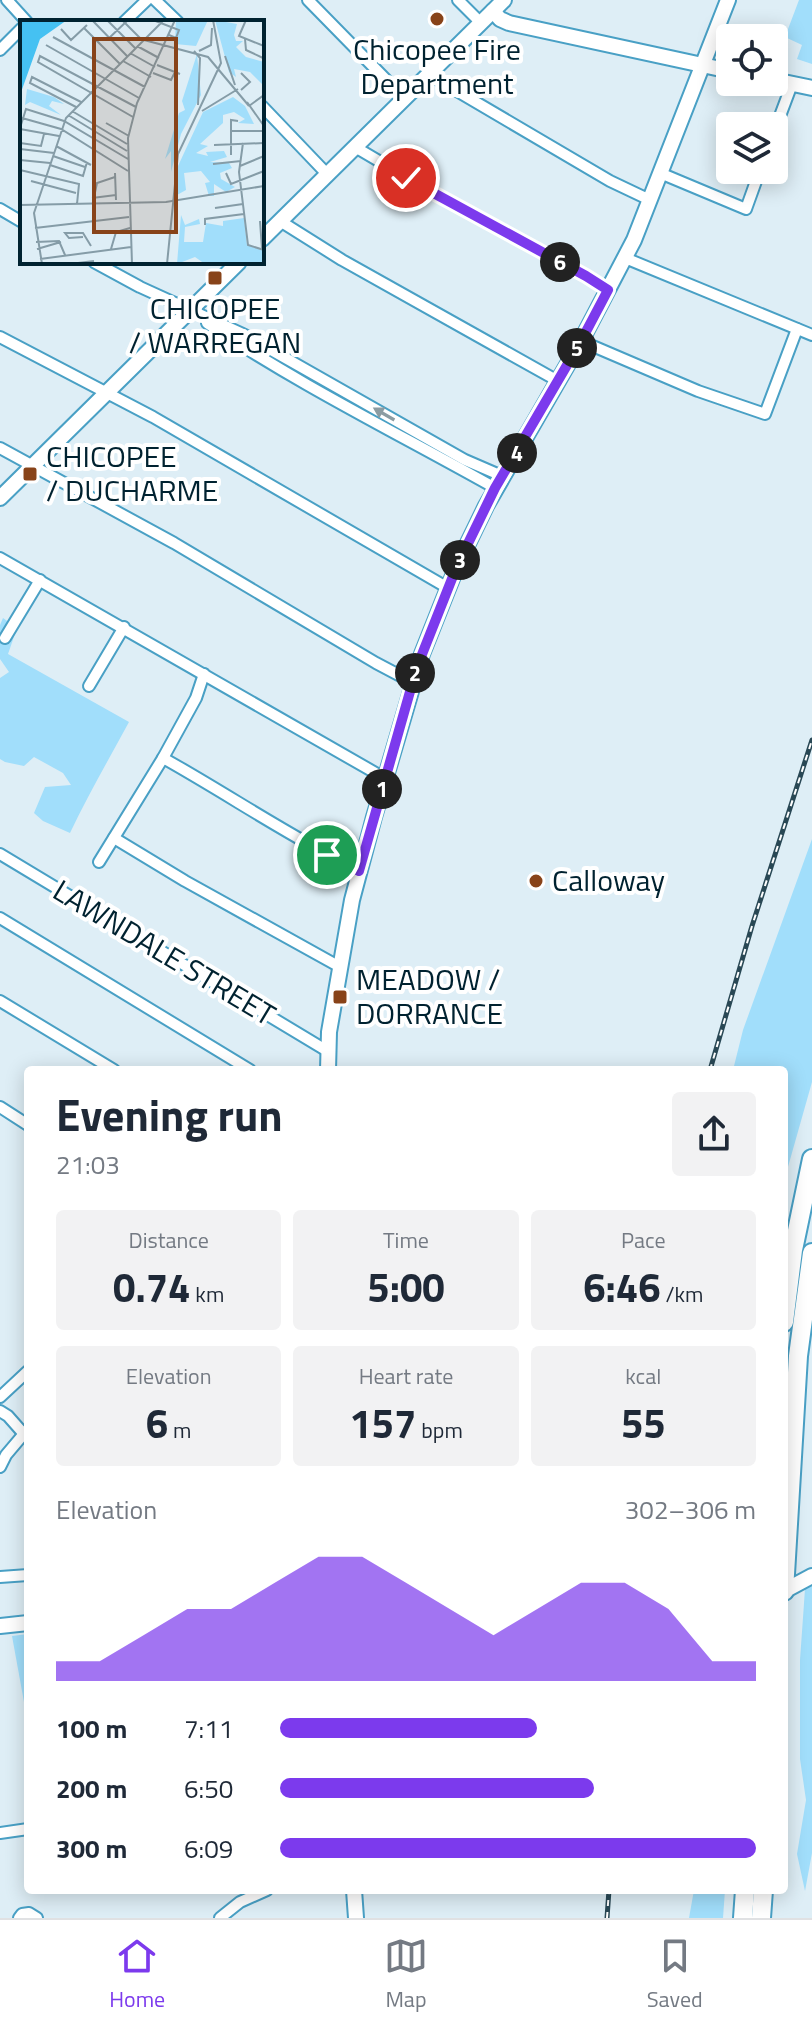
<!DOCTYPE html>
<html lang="en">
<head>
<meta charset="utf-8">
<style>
	body { margin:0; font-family:"Titillium Web",sans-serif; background:#f2f2f3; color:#1f2937; height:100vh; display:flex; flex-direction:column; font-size:30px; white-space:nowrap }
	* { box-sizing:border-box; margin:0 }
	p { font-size:26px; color:#747a83 }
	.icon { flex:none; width:44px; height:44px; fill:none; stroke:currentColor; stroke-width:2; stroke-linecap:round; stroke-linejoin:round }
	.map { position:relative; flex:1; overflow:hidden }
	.panel { position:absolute; left:24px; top:1066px; width:764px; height:828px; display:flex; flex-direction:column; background:#fff; border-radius:8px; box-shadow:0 4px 20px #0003 }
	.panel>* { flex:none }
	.buttons { position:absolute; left:716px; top:24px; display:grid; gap:16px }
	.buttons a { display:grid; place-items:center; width:72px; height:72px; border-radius:8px; background:#fff; box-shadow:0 4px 20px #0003; font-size:40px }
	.pin { position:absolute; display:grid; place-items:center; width:68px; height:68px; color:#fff; margin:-34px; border:4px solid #fff; border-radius:50%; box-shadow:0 2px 8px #0007 }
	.km { position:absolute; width:40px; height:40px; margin:-20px; border-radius:50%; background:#222; color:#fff; font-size:22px; line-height:40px; text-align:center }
	.round { display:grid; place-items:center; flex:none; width:84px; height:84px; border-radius:8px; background:#f2f2f3 }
	.headline { display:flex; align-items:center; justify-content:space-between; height:136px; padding:0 32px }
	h1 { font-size:44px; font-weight:700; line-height:60px }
	.figures { display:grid; grid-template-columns:repeat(3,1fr); gap:12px; height:136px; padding:8px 32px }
	.figures div { display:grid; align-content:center; border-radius:8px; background:#f2f2f3; text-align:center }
	.figures b { font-size:40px; font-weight:700 }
	.figures small { font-size:22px; font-weight:400 }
	.figures p { font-size:22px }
	.chart { height:224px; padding:16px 32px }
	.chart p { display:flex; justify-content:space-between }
	.chart svg { width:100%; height:144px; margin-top:8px; fill:#7c3aed; opacity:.7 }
	ul { padding:0 32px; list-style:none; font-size:26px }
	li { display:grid; grid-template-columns:128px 96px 1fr; align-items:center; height:60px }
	li i { height:20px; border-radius:10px; background:#7c3aed }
	.tabs { display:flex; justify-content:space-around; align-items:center; height:112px; border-top:2px solid #e0e1e3; background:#fff; font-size:22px; color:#747a83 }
	.tabs a { display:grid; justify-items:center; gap:4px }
	.tabs .on { color:#7c3aed }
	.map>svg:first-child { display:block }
	.green { fill:#a1defb }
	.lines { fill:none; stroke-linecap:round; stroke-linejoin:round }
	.street-casing { stroke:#49a0c5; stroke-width:14 }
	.secondary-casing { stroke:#49a0c5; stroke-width:18 }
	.highway-casing { stroke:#49a0c5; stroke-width:22 }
	.street { stroke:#fff; stroke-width:10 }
	.secondary { stroke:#fff; stroke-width:14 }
	.highway { stroke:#fff; stroke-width:18 }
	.rail-casing { stroke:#294855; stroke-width:5 }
	.rail { stroke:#fff; stroke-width:2; stroke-dasharray:6; stroke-linecap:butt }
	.oneway { fill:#8c9ca2 }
	.route-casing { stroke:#fff; stroke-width:16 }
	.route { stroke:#7c3aed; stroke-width:10 }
	.poi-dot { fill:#884319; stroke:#fff; stroke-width:3 }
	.labels { text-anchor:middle; stroke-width:8; stroke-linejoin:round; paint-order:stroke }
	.poi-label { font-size:30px; fill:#002230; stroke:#fff; text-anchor:start }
	.street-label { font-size:30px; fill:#002230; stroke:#fff }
	.inset-road { fill:none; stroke:#859ca7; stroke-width:2 }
	.view { fill:#884319; fill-opacity:0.15; stroke:#884319; stroke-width:4 }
	.inset-edge { fill:none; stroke:#002230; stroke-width:4 }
</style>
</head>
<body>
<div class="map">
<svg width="812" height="1918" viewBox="0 0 812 1918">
	<rect width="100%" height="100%" fill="#deeef6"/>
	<g class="green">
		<polygon points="799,0 812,0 812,64 797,59 802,45 785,37"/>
		<path d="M 3,618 L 17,628 L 8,654 L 129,722 C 109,759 88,795 70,833 L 43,821 L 34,813 L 45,787 L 71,785 L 63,773 L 34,757 L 24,766 L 5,762 L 0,759 L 0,678 L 9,672 L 0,659 L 0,625 Z"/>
		<polygon points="812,839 812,1082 784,1181 784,1070 733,1070 743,1030"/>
		<polygon points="812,1586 812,1853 805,1891 797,1854 806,1800 800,1759 800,1660 805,1589"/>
		<polygon points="28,1634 28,1724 12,1636"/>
		<polygon points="694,1890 725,1890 723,1918 689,1918"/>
	</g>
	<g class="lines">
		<g class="street-casing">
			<g id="street">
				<polyline points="7,0 27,22"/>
				<polyline points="155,0 178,22"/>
				<polyline points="308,0 404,98"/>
				<polyline points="458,0 481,23"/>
				<polyline points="124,22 147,0"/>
				<polyline points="0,50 22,28"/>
				<polyline points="428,74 610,181 650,200"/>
				<polyline points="262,106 327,174"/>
				<polyline points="774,132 792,84"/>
				<polyline points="355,147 423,187 586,276 608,290"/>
				<polyline points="660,173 746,209 760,170"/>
				<polyline points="0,209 22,222"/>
				<polyline points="280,221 342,260 558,381"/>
				<polyline points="625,258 812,335"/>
				<polyline points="94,262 140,287 243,334 465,460 502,476"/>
				<path d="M 207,323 C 299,385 399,434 495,488"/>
				<polyline points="0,337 153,417 448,588"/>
				<polyline points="581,341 698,391 765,414 797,329"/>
				<polyline points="0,448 174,543 376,663 412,682"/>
				<polyline points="0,558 386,779"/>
				<polyline points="5,638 40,580"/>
				<polyline points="89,686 124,627"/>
				<path d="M 163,758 C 229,795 292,838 359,871"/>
				<polyline points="114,838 185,881 340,967"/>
				<polyline points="0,854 329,1052"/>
				<polyline points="99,862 163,758 196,698 204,674"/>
				<polyline points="0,918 250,1070"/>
				<polyline points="0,1001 114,1070"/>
				<polyline points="0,1107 28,1125"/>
				<polyline points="0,1397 28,1371"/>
				<polyline points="0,1411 8,1416 23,1433"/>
				<polyline points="0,1467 6,1455 28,1429"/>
				<polyline points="0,1577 28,1575"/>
				<polyline points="0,1833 28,1829"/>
				<polyline points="19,1918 22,1914 29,1913 37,1918"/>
				<polyline points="220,1918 240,1902 267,1890"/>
			</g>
		</g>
		<g class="secondary-casing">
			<g id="secondary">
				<polyline points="493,11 500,19 509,23 730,71"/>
				<polyline points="774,80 812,88"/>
				<polyline points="262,239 504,0"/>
				<polyline points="0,498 239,262"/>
				<polyline points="328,1070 329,1032 352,900 374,817 422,654 457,566 486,506 580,343 634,240 728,0"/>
				<polyline points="784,1591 812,1576"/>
				<polyline points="0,1626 28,1623"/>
				<polyline points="354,1890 356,1918"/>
			</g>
		</g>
		<g class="highway-casing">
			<g id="highway">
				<polyline points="784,1322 793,1250 812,1159"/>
				<polyline points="784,1591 798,1356 812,1253"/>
				<polyline points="743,1918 745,1890"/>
				<polyline points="761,1918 763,1890"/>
			</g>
		</g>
		<use href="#street" class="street"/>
		<use href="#secondary" class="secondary"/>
		<use href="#highway" class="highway"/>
		<g class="rail-casing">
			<g id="rail">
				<polyline points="710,1070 752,926 812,740"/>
				<polyline points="607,1918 609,1890"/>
			</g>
		</g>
		<use href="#rail" class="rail"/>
	</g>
	<defs><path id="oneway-solid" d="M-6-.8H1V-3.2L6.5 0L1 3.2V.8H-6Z" transform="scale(2)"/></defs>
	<use class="oneway" href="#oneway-solid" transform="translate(384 414) rotate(-150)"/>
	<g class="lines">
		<g class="route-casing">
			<polyline id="route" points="327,855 359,871 417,667 457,566 495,488 580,343 608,290 586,276 406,178"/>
		</g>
		<use href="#route" class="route"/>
	</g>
	<g class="poi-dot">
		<circle cx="437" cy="19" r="8"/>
		<rect x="207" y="270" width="16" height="16" rx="4"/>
		<rect x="22" y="466" width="16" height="16" rx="4"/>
		<circle cx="536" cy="881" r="8"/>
		<rect x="332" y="989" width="16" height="16" rx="4"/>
	</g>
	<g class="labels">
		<g class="poi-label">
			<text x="437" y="60" text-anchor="middle">Chicopee Fire<tspan x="437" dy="34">Department</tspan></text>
			<text x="215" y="319" text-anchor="middle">CHICOPEE<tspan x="215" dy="34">/ WARREGAN</tspan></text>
			<text x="46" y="467">CHICOPEE<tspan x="46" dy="34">/ DUCHARME</tspan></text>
			<text x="552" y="891">Calloway</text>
			<text x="356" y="990">MEADOW /<tspan x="356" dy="34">DORRANCE</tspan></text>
		</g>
		<g class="street-label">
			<text transform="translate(164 953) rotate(31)" y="10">LAWNDALE STREET</text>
		</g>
	</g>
	<g transform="translate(20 20)">
		<rect width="244" height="244" fill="#deeef6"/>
		<path d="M 156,0 L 188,0 L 176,26 L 155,24 ZM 195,0 L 217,4 L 214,15 L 216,21 L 223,21 L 216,27 L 226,37 L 244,42 L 244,66 L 230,52 L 214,49 L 216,57 L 209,52 ZM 177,34 L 181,75 L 161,114 L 151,152 L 151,131 L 145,139 L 159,93 L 165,90 L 162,81 ZM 7,69 L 34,77 L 44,84 L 32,81 L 29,86 L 41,95 L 10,82 L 5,85 ZM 213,77 L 225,86 L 234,104 L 218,103 L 225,99 L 214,92 L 203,95 L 203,103 L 180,124 L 188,126 L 176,133 L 188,136 L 186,132 L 204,131 L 207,137 L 190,142 L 209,143 L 212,148 L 200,153 L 201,159 L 215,167 L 206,172 L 194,164 L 194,176 L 189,176 L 185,163 L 190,162 L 181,151 L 164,153 L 166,170 L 157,175 L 158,146 L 183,92 ZM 161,195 L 165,205 L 179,199 L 180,204 L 165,207 L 164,222 L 183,222 L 186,203 L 203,206 L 203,201 L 224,198 L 227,225 L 244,231 L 244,244 L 185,244 L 175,237 L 157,244 Z" fill="#a1defb"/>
		<path d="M 47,0 L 20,19 L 0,75 L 0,1 Z" fill="#45c1f2"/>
		<path class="inset-road" d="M 72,0 L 107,36M 87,0 L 115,28M 133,0 L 159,10 L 156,18 L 149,15M 226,0 L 219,16 L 244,26M 103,1 L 123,21M 64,8 L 100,44M 41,9 L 51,20 L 67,5M 33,17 L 125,67M 225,19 L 226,30 L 243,38M 87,20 L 108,0M 124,20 L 188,37 L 229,86M 26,25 L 119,78M 117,26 L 139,38M 174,31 L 180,38 L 178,85M 179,31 L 191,25 L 192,8M 110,33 L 135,47M 205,36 L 215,65M 103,41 L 131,57M 137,45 L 160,54M 133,53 L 151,60 L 155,52M 221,53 L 230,62 L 221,70M 227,82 L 244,106M 229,86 L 244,75 L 243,67M 56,87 L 10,63 L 12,57 L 61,82M 52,91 L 107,124M 182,91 L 218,69M 48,95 L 107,131M 113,97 L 18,42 L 20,36 L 116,87M 2,98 L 41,109 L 108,151M 86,103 L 109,116M 0,108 L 6,89 L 44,101 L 108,139M 0,109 L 39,116M 210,111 L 244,111M 0,123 L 21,126 L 24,114M 223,123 L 219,152 L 228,225 L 244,230M 194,125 L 244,123M 36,126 L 71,145M 0,129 L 34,133M 211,135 L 211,100 L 218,101M 33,136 L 65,147M 0,140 L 30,143M 193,144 L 221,141M 30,145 L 63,156 L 67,142M 220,146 L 244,136M 0,150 L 59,164 L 57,184M 95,153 L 96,180M 206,153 L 211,164 L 244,151M 11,161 L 56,173M 72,178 L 96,175M 73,182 L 77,163 L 95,157M 0,185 L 146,182 L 244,166M 195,188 L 223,184M 240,201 L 242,229M 185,205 L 185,199 L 224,194M 15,208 L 109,197M 63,217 L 49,218 L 45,213 L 63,213 L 71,226M 16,222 L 39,221 L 45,235M 17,229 L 41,222M 91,229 L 96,212 L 110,208M 20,239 L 111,227M 22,244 L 14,193 L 46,98 L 144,0M 50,244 L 74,241M 112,244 L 108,118 L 117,83 L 155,0M 147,244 L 158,134 L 201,43 L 193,0"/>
		<path class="view" d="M 74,19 L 156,19 L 156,212 L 74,212 Z"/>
		<rect width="244" height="244" class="inset-edge"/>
	</g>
</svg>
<div class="buttons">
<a><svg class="icon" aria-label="locate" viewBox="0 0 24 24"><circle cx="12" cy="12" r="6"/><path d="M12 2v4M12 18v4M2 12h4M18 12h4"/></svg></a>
<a><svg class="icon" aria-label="layers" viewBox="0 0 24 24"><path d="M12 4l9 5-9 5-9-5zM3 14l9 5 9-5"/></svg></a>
</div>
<div class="pin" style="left:327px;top:855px;background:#1e9e55"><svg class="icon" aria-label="arrive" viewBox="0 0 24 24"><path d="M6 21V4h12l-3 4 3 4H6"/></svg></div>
<div class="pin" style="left:406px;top:178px;background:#d93025"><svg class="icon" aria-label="check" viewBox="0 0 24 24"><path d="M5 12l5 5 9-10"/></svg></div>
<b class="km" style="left:382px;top:789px">1</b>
<b class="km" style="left:415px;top:673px">2</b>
<b class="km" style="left:460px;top:560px">3</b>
<b class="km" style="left:517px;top:453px">4</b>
<b class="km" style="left:577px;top:348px">5</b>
<b class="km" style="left:560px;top:262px">6</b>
<section class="panel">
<div class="headline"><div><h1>Evening run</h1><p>21:03</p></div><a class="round"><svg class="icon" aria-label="share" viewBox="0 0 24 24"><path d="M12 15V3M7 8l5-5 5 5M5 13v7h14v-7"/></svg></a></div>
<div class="figures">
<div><p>Distance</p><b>0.74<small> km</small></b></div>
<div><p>Time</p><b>5:00</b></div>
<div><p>Pace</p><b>6:46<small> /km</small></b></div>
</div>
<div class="figures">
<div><p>Elevation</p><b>6<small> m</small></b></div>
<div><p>Heart rate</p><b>157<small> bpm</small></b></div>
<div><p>kcal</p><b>55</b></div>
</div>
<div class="chart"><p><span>Elevation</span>302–306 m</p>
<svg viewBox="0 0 160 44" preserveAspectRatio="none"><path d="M0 44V38L10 38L20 30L30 22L40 22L50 14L60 6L70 6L80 14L90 22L100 30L110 22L120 14L130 14L140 22L150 38L160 38V44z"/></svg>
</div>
<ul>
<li><b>100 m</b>7:11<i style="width:54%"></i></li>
<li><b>200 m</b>6:50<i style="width:66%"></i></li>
<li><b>300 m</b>6:09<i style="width:100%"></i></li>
</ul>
</section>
</div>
<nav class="tabs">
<a class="on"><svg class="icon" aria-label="home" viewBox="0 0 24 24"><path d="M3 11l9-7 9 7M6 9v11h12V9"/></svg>Home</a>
<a><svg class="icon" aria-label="map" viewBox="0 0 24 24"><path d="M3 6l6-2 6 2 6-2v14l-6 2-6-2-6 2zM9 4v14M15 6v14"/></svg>Map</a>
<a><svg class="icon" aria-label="saved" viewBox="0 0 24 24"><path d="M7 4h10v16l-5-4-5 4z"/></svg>Saved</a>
</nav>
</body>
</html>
